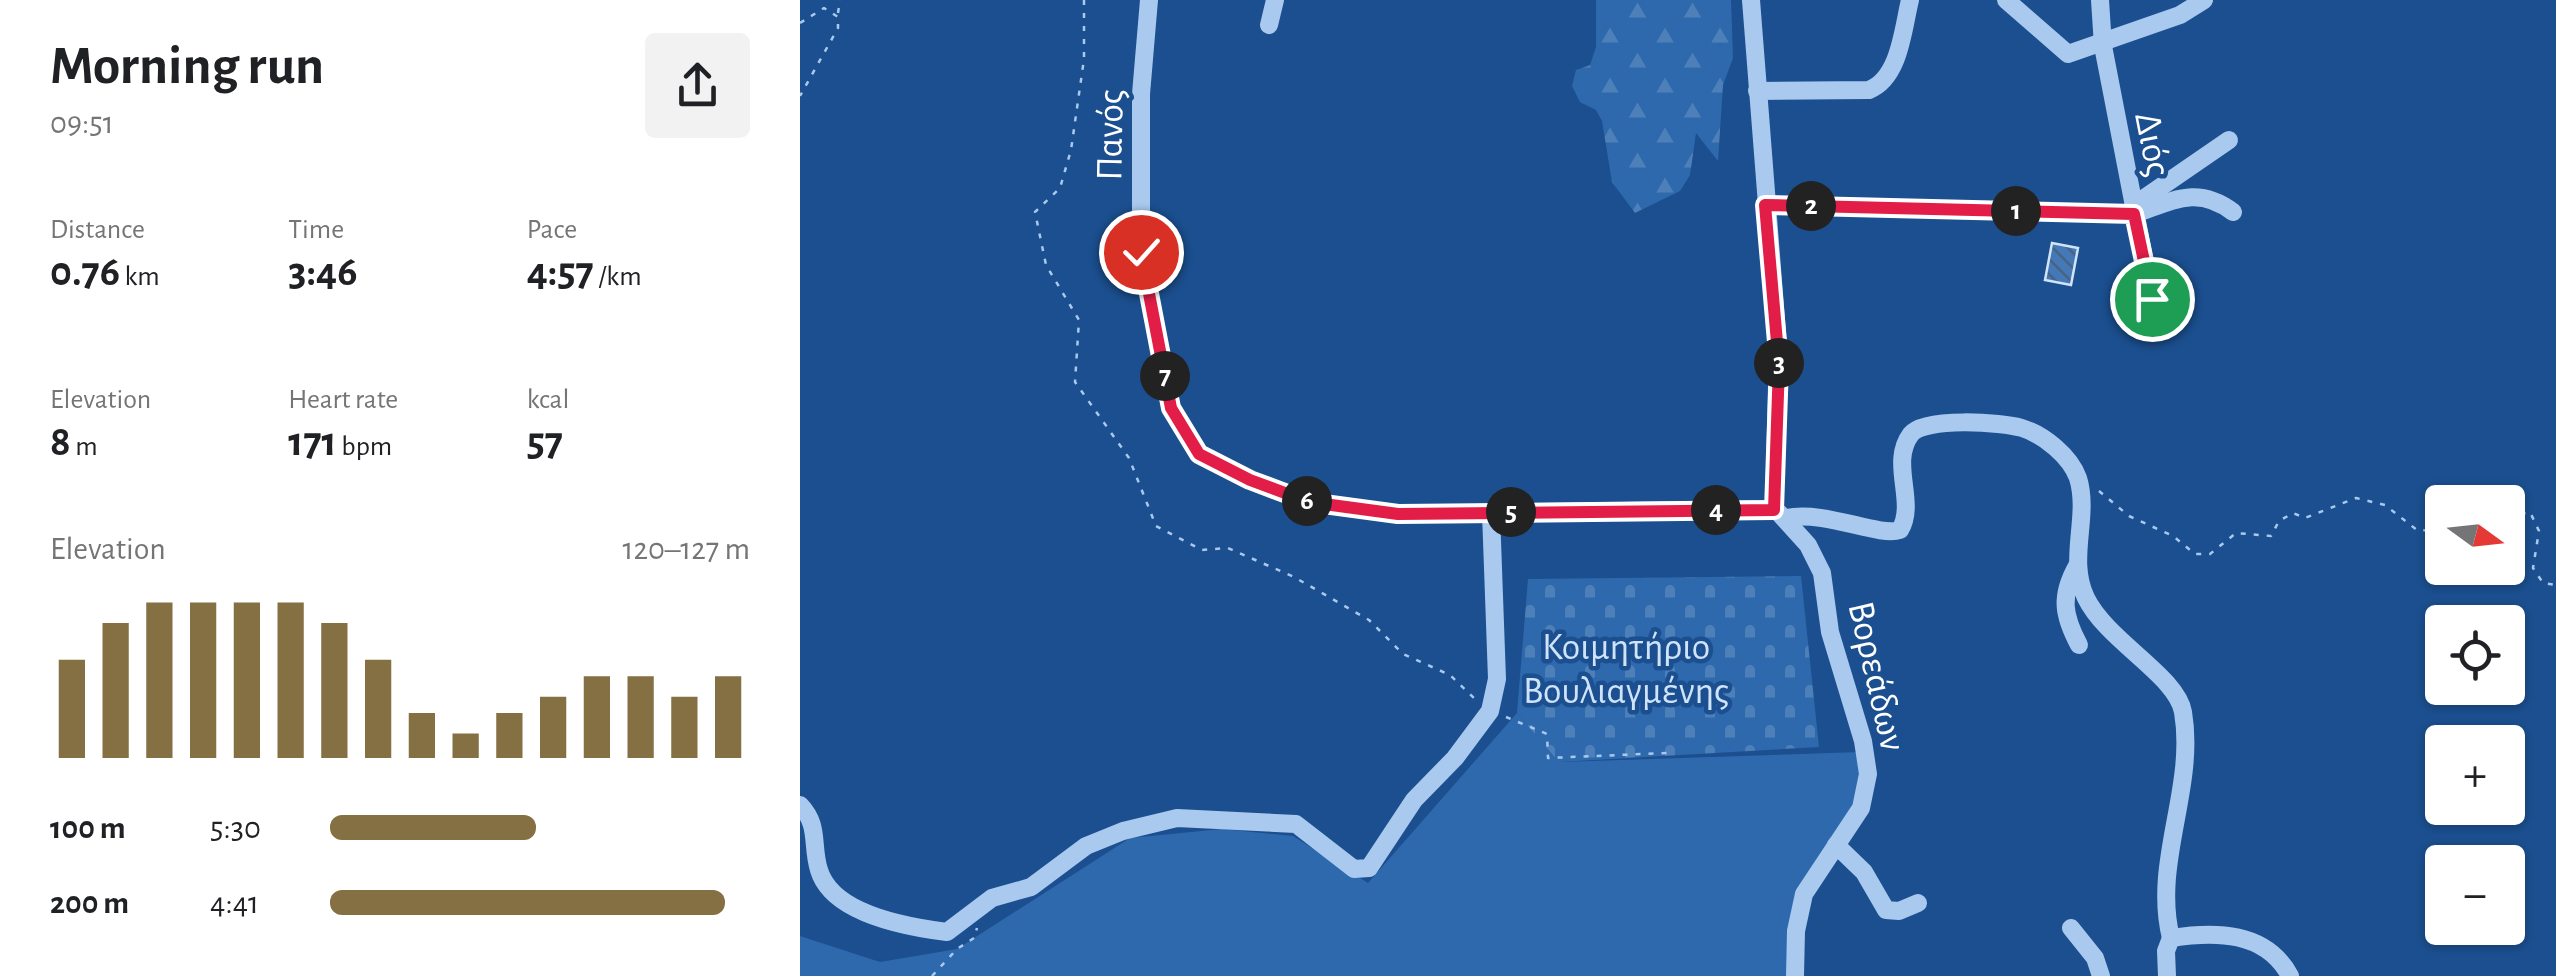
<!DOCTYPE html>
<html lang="en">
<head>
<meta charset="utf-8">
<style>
	body { margin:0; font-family:"Alegreya Sans",sans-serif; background:#f2f2f2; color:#202124; height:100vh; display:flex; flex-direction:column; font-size:38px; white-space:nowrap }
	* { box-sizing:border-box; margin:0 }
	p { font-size:32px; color:#757577 }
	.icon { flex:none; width:55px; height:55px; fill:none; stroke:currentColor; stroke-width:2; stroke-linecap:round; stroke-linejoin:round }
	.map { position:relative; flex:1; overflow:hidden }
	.details { display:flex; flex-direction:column; background:#fff; width:800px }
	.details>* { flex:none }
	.needle { width:65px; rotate:105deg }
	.controls { position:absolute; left:1625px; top:485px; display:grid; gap:20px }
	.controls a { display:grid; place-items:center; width:100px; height:100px; border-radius:10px; background:#fff; box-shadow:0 2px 8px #0004; font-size:50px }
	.pin { position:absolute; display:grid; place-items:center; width:85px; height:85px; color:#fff; margin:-42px; border:5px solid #fff; border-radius:50%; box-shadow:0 2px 10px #0007 }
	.km { position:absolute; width:50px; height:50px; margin:-25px; border-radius:50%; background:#222; color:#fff; font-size:28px; line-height:50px; text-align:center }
	.round { display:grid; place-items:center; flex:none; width:105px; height:105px; border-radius:10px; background:#f2f2f2 }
	.headline { display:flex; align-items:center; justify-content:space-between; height:170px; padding:0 50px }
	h1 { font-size:55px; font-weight:700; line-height:75px }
	.stats { display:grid; grid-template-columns:repeat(3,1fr); gap:15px; height:170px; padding:10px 50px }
	.stats div { display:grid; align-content:center }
	.stats b { font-size:42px; font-weight:700 }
	.stats small { font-size:28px; font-weight:400 }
	.stats p { font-size:28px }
	.chart { height:280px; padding:20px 50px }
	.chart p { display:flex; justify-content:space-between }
	.chart svg { width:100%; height:180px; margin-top:10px; stroke:#847042; stroke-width:6 }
	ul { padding:0 50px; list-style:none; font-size:32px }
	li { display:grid; grid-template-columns:160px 120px 1fr; align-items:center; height:75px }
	li i { height:25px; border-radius:12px; background:#847042 }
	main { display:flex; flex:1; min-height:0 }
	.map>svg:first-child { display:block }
	.green { fill:#2e69ad }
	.forest { fill:url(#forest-firs) }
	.cemetery { fill:url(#cemetery-stones) }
	.building { fill:url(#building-back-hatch); stroke:#cfe3fa; stroke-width:2.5 }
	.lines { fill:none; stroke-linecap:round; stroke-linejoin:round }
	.path { stroke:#a9c9ee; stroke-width:2.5; stroke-dasharray:5 8; stroke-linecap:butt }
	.minor { stroke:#a9c9ee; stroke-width:18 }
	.route-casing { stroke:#fff; stroke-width:20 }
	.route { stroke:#e11d48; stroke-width:12 }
	.labels { text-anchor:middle; stroke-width:9; stroke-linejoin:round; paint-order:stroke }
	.street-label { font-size:38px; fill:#fff; stroke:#1b4f8f }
	.park-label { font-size:38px; fill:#cfe3fa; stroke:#1b4f8f }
</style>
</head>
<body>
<main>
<section class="details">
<div class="headline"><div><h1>Morning run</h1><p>09:51</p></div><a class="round"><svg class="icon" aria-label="share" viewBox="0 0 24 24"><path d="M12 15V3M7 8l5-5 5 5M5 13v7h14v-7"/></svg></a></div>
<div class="stats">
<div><p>Distance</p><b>0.76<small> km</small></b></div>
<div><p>Time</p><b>3:46</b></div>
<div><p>Pace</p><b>4:57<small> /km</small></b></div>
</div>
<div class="stats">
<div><p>Elevation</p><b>8<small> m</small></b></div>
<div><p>Heart rate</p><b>171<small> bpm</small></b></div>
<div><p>kcal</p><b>57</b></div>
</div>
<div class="chart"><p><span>Elevation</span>120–127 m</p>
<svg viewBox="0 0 160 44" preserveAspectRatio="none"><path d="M5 44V20M15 44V11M25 44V6M35 44V6M45 44V6M55 44V6M65 44V11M75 44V20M85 44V33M95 44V38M105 44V33M115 44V29M125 44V24M135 44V24M145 44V29M155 44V24"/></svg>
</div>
<ul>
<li><b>100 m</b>5:30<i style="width:49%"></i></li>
<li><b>200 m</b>4:41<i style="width:94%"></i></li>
</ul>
</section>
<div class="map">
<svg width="1756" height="976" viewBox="0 0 1756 976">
	<defs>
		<pattern id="forest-firs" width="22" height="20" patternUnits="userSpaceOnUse" patternTransform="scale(2.5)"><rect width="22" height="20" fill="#2e69ad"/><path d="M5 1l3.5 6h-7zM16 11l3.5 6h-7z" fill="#4d80b9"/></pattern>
		<pattern id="cemetery-stones" width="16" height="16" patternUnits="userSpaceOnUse" patternTransform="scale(2.5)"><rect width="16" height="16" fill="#2e69ad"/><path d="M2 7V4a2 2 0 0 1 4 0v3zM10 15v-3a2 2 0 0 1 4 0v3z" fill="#4d80b9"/></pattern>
		<pattern id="building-back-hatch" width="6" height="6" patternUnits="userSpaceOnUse" patternTransform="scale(2.5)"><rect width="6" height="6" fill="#4478b7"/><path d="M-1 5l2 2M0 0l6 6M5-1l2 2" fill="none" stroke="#486282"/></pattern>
	</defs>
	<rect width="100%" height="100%" fill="#1b4f8f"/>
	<polygon class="green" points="717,713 760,762 1061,752 1059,801 1002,885 993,976 0,976 0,936 80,962 157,949 330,838 422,829 493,836 568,883"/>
	<polygon class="forest" points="796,0 931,0 933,58 923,85 918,161 896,133 890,175 880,191 835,213 812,182 802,121 796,110 780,102 772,86 776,70 790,65 796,47"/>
	<polygon class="cemetery" points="1001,576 1019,747 759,762 717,713 728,579"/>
	<polygon class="building" points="1252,243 1278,248 1271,285 1245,280"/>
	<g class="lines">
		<g class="path">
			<polyline points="284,0 284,59 271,150 260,188 235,212 246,265 279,320 275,382 329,458 356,526 402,550 428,548 494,577 569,620 603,654 650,675 677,701"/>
			<polyline points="38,13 40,0"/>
			<polyline points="0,23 24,8 38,17 38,28 0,96"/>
			<polyline points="1299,491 1329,516 1373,536 1395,554 1410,554 1436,533 1471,536 1479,521 1493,513 1505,518 1556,498 1585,505 1617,530 1642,531"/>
			<polyline points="1708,517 1730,512 1739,531 1733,568 1743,583 1756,585"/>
			<polyline points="706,717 747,734 748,758 867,753"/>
			<polyline points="132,976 157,949 174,938 177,928"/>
		</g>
		<g class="minor">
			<polyline points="349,0 341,94 341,252 371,408 399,454 450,480 509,502 598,514 974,509"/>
			<polyline points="951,0 978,345 974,509"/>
			<polyline points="1206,0 1268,54 1380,15 1404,0"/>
			<polyline points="1300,0 1303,46 1352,299"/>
			<polyline points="469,25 475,0"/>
			<path d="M 957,91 L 1069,90 C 1100,78 1103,28 1110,0"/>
			<path d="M 965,205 L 1334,214 C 1373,201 1397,185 1433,212"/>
			<polyline points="1333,206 1429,140"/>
			<polyline points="979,513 1008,545 1022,573 1030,632 1063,741 1068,774 1061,808 1004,894 996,931 995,976"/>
			<path d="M 986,518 C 1026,510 1077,537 1100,530 C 1117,502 1089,463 1111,434 C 1124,417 1202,422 1222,428 C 1244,435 1270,456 1278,478 C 1290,517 1267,559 1286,598 C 1307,641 1377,676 1383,712 C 1396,789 1352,862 1371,938"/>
			<path d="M 1277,566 C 1260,596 1263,615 1279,645"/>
			<path d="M 0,805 C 20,826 11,844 19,870 C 32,914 107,927 147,932 L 192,898 L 231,887 L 286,846 L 323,831 L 377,818 L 496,824 L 554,869 L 569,868 L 614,800 L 655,758 L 690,711 L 697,679 L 691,513"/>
			<polyline points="1036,845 1064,872 1086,910 1099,911 1118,903"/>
			<polyline points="1271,928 1295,958 1301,976"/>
			<path d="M 1367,976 L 1366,951 L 1371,938 C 1415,931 1466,931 1490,976"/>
		</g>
	</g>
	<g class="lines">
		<g class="route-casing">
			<polyline id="route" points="341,252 371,408 399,454 450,480 509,502 598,514 974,510 979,365 965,205 1334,214 1352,299"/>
		</g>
		<use href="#route" class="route"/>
	</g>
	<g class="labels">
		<g class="street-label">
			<text transform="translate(309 135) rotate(-89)" y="13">Πανός</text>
			<text transform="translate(1354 144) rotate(79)" y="13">Διός</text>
			<text transform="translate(1078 676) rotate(77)" y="13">Βορεάδων</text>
		</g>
		<g class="park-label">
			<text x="826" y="659">Κοιμητήριο<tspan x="826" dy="44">Βουλιαγμένης</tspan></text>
		</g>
	</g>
</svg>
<div class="controls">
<a><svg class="needle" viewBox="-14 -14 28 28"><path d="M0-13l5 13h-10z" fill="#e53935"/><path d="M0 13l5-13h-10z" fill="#757577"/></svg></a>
<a><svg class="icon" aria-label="locate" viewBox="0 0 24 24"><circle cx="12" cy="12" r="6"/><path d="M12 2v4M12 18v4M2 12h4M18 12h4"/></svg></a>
<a>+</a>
<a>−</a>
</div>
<div class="pin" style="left:1352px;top:299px;background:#1e9e55"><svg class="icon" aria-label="arrive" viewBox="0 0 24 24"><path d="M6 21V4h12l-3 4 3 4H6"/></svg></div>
<div class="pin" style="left:341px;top:252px;background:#d93025"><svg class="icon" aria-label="check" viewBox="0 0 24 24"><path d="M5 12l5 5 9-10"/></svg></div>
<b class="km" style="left:1216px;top:211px">1</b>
<b class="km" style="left:1011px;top:206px">2</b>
<b class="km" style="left:979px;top:363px">3</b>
<b class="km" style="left:916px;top:510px">4</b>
<b class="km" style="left:711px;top:512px">5</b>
<b class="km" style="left:507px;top:501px">6</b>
<b class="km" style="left:365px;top:376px">7</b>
</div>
</main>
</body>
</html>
